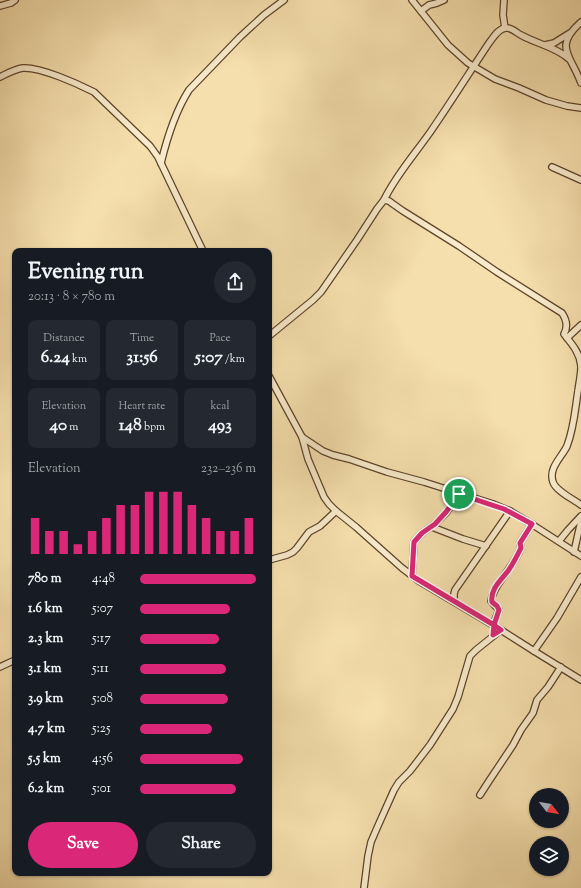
<!DOCTYPE html>
<html lang="en">
<head>
<meta charset="utf-8">
<style>
	body { margin:0; font-family:"Sorts Mill Goudy",serif; background:#242831; color:#f1f3f6; height:100vh; display:flex; flex-direction:column; font-size:15px; white-space:nowrap }
	* { box-sizing:border-box; margin:0 }
	p { font-size:13px; color:#9ea1a6 }
	.icon { flex:none; width:22px; height:22px; fill:none; stroke:currentColor; stroke-width:2; stroke-linecap:round; stroke-linejoin:round }
	.map { position:relative; flex:1; overflow:hidden }
	.side { position:absolute; left:12px; top:248px; width:260px; height:628px; display:flex; flex-direction:column; background:#171b24; border-radius:8px; box-shadow:0 1px 3px #0004 }
	.side>* { flex:none }
	.needle { width:26px; rotate:121deg }
	.fabs { position:absolute; left:529px; top:788px; display:grid; gap:8px }
	.fabs a { display:grid; place-items:center; width:40px; height:40px; border-radius:50%; background:#171b24; box-shadow:0 1px 3px #0004; font-size:20px }
	.pin { position:absolute; display:grid; place-items:center; width:34px; height:34px; color:#fff; margin:-17px; border:2px solid #fff; border-radius:50%; box-shadow:0 1px 4px #0007 }
	.round { display:grid; place-items:center; flex:none; width:42px; height:42px; border-radius:21px; background:#242831 }
	.headline { display:flex; align-items:center; justify-content:space-between; height:68px; padding:0 16px }
	h1 { font-size:22px; font-weight:800; line-height:30px }
	.stats { display:grid; grid-template-columns:repeat(3,1fr); gap:6px; height:68px; padding:4px 16px }
	.stats div { display:grid; align-content:center; border-radius:8px; background:#242831; text-align:center }
	.stats b { font-size:17px; font-weight:800 }
	.stats small { font-size:11px; font-weight:400 }
	.stats p { font-size:11px }
	.chart { height:112px; padding:8px 16px }
	.chart p { display:flex; justify-content:space-between }
	.chart svg { width:100%; height:72px; margin-top:4px; stroke:#db2777; stroke-width:6 }
	.button { display:flex; gap:8px; margin-top:auto; padding:8px 16px }
	.button a { flex:1; height:46px; border-radius:24px; background:#db2777; color:#fff; font-size:16px; font-weight:800; line-height:46px; text-align:center }
	.button a+a { background:#242831; color:#f1f3f6 }
	ul { padding:0 16px; list-style:none; font-size:13px }
	li { display:grid; grid-template-columns:64px 48px 1fr; align-items:center; height:30px }
	li i { height:10px; border-radius:5px; background:#db2777 }
	.map>svg:first-child { display:block }
	.lines { fill:none; stroke-linecap:round; stroke-linejoin:round }
	.minor-casing { stroke:#5c442c; stroke-width:8 }
	.minor { stroke:#f8eaca; stroke-width:5.5 }
	.route-casing { stroke:#fff; stroke-width:8 }
	.route { stroke:#db2777; stroke-width:5 }
</style>
</head>
<body>
<div class="map">
<svg width="581" height="888" viewBox="0 0 581 888">
	<rect width="100%" height="100%" fill="#f5dfad"/>
	<filter id="stains"><feTurbulence type="fractalNoise" baseFrequency=".005" numOctaves="4"/><feColorMatrix values="0 0 0 0 .2 0 0 0 0 .09 0 0 0 0 .02 0 0 0 .5 -.17"/></filter>
	<radialGradient id="worn" r=".72"><stop offset=".6" stop-color="#630" stop-opacity="0"/><stop offset="1" stop-color="#630" stop-opacity=".3"/></radialGradient>
	<g class="lines">
		<g class="minor-casing">
			<g id="minor">
				<polyline points="412,0 448,45 468,63 495,79 519,88 546,100 567,106 581,108"/>
				<polyline points="504,0 503,15 505,28"/>
				<polyline points="0,6 11,3 15,0"/>
				<polyline points="421,11 429,5 437,3 444,0"/>
				<path d="M 581,22 C 553,47 571,55 581,83"/>
				<polyline points="545,45 554,43 570,33"/>
				<path d="M 0,77 C 8,73 15,69 23,68 C 41,67 78,84 94,92 L 150,146 L 158,157 L 203,251"/>
				<path d="M 161,163 C 167,138 175,112 189,90 L 240,37 L 264,15 L 284,0"/>
				<polyline points="552,167 581,180"/>
				<path d="M 384,200 C 396,175 415,154 431,131 C 451,102 469,73 489,43 C 493,38 499,27 507,28 C 512,28 517,33 521,35 C 537,44 556,47 569,59"/>
				<path d="M 269,336 L 313,300 L 321,292 L 357,240 L 377,209 L 384,200 L 389,201 L 393,204 L 403,211 L 459,246 L 497,272 L 562,313 C 566,319 568,327 564,334 C 572,344 580,353 581,366"/>
				<polyline points="567,338 581,325"/>
				<path d="M 581,367 C 581,375 579,383 578,391 C 575,410 574,428 567,446 C 562,457 548,468 553,482 C 556,491 573,499 581,505"/>
				<polyline points="269,376 302,437 323,451 333,455 349,459 387,472 424,482 493,504 510,511 533,525 581,556"/>
				<polyline points="302,437 308,459 324,497 329,504 336,511 356,527 402,568 419,581 493,625 534,651 581,680"/>
				<polyline points="432,527 463,539 486,546"/>
				<polyline points="559,541 568,530 581,516"/>
				<polyline points="574,552 581,521"/>
				<polyline points="269,560 287,555 293,552 297,548 309,532 320,526 336,511"/>
				<polyline points="412,575 414,542 422,533 435,524 446,513 459,494"/>
				<polyline points="454,601 454,594 455,590 510,511"/>
				<path d="M 494,627 L 495,620 L 499,610 L 491,601 C 493,589 500,582 506,573 C 512,565 517,557 521,548 L 520,543 L 532,524"/>
				<polyline points="534,651 557,618 581,577"/>
				<polyline points="0,667 15,660"/>
				<polyline points="480,795 489,781 513,745 521,730 533,713 537,700 548,687 561,667"/>
				<polyline points="364,888 368,856 371,842 377,828 394,790 399,782 410,771 430,745 453,709 458,697 470,656 476,650 501,630"/>
			</g>
		</g>
		<use href="#minor" class="minor"/>
	</g>
	<g class="lines">
		<g class="route-casing">
			<path id="route" d="M 459,494 L 446,512 L 435,524 L 422,533 L 414,542 L 412,576 L 494,625 L 493,635 L 501,630 L 494,625 L 499,610 L 497,606 L 492,602 C 490,589 501,580 508,571 C 513,564 517,556 521,548 L 520,543 L 532,524 L 504,509 L 459,494"/>
		</g>
		<use href="#route" class="route"/>
	</g>
	<rect width="100%" height="100%" filter="url(#stains)"/>
	<rect width="100%" height="100%" fill="url(#worn)"/>
</svg>
<div class="fabs">
<a><svg class="needle" viewBox="-14 -14 28 28"><path d="M0-13l5 13h-10z" fill="#e53935"/><path d="M0 13l5-13h-10z" fill="#9ea1a6"/></svg></a>
<a><svg class="icon" aria-label="layers" viewBox="0 0 24 24"><path d="M12 4l9 5-9 5-9-5zM3 14l9 5 9-5"/></svg></a>
</div>
<div class="pin" style="left:459px;top:494px;background:#1e9e55"><svg class="icon" aria-label="arrive" viewBox="0 0 24 24"><path d="M6 21V4h12l-3 4 3 4H6"/></svg></div>
<section class="side">
<div class="headline"><div><h1>Evening run</h1><p>20:13 · 8 × 780 m</p></div><a class="round"><svg class="icon" aria-label="share" viewBox="0 0 24 24"><path d="M12 15V3M7 8l5-5 5 5M5 13v7h14v-7"/></svg></a></div>
<div class="stats">
<div><p>Distance</p><b>6.24<small> km</small></b></div>
<div><p>Time</p><b>31:56</b></div>
<div><p>Pace</p><b>5:07<small> /km</small></b></div>
</div>
<div class="stats">
<div><p>Elevation</p><b>40<small> m</small></b></div>
<div><p>Heart rate</p><b>148<small> bpm</small></b></div>
<div><p>kcal</p><b>493</b></div>
</div>
<div class="chart"><p><span>Elevation</span>232–236 m</p>
<svg viewBox="0 0 160 44" preserveAspectRatio="none"><path d="M5 44V22M15 44V30M25 44V30M35 44V38M45 44V30M55 44V22M65 44V14M75 44V14M85 44V6M95 44V6M105 44V6M115 44V14M125 44V22M135 44V30M145 44V30M155 44V22"/></svg>
</div>
<ul>
<li><b>780 m</b>4:48<i style="width:100%"></i></li>
<li><b>1.6 km</b>5:07<i style="width:78%"></i></li>
<li><b>2.3 km</b>5:17<i style="width:68%"></i></li>
<li><b>3.1 km</b>5:11<i style="width:74%"></i></li>
<li><b>3.9 km</b>5:08<i style="width:76%"></i></li>
<li><b>4.7 km</b>5:25<i style="width:62%"></i></li>
<li><b>5.5 km</b>4:56<i style="width:89%"></i></li>
<li><b>6.2 km</b>5:01<i style="width:83%"></i></li>
</ul>
<div class="button"><a>Save</a><a>Share</a></div>
</section>
</div>
</body>
</html>
